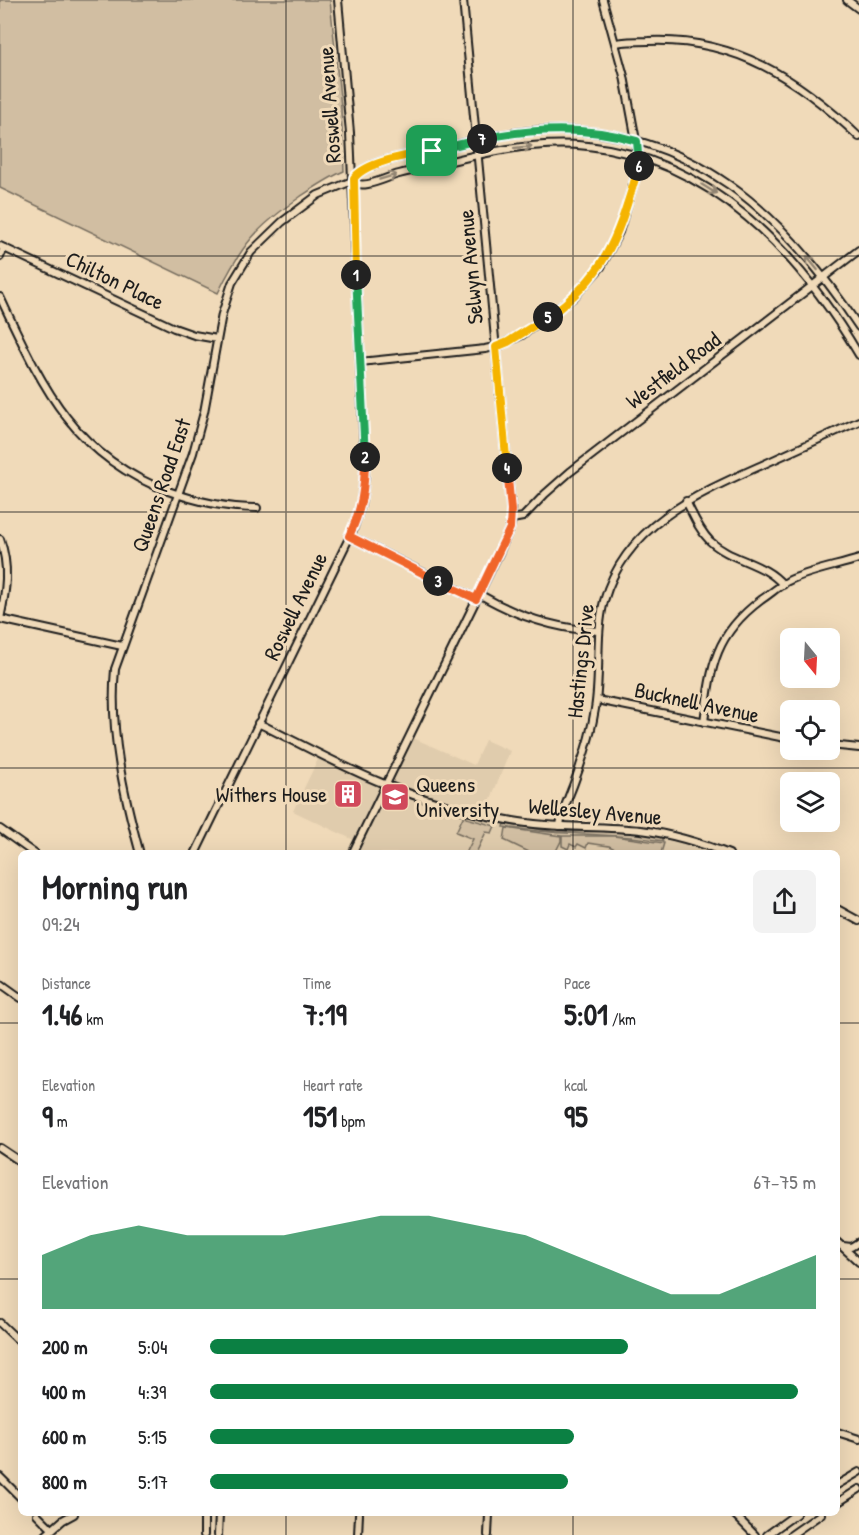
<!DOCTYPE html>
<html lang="en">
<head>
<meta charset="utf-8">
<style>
	body { margin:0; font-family:"Patrick Hand",sans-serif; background:#f2f2f2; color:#202124; height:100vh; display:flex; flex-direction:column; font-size:22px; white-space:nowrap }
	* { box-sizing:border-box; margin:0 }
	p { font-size:20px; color:#757577 }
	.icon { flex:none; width:33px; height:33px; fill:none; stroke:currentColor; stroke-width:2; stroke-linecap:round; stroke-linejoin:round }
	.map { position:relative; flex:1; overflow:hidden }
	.drawer { position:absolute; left:18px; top:850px; width:822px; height:666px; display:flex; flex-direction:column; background:#fff; border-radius:9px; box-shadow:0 6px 24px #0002 }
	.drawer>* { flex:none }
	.needle { width:39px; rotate:162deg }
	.fabs { position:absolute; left:780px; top:628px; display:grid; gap:12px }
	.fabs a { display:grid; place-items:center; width:60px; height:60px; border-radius:9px; background:#fff; box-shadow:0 6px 24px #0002; font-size:30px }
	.pin { position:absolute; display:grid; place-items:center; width:51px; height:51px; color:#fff; margin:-26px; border-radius:12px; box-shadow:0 3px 9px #0006 }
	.km { position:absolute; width:30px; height:30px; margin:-15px; border-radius:50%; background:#222; color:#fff; font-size:16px; line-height:30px; text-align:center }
	.round { display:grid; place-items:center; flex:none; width:63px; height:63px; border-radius:9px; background:#f2f2f2 }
	.head { display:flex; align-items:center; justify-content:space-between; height:102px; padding:0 24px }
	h1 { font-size:33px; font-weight:700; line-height:45px }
	.figures { display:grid; grid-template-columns:repeat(3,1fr); gap:9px; height:102px; padding:6px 24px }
	.figures div { display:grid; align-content:center }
	.figures b { font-size:30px; font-weight:700 }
	.figures small { font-size:16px; font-weight:400 }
	.figures p { font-size:16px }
	.chart { height:168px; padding:12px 24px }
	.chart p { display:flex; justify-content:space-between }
	.chart svg { width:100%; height:108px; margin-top:6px; fill:#0b8043; opacity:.7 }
	ul { padding:0 24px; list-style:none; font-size:20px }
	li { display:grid; grid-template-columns:96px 72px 1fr; align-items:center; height:45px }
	li i { height:15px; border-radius:8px; background:#0b8043 }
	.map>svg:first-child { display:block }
	.built { fill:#e0ccad }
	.green { fill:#d1bea2; stroke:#766d5f; stroke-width:1.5 }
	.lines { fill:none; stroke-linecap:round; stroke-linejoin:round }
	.minor-casing { stroke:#1c1c1c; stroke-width:10 }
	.minor { stroke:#f0dab9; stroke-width:6 }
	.oneway { stroke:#918472 }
	.split-1-casing { stroke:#fff; stroke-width:12 }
	.split-2-casing { stroke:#fff; stroke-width:12 }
	.split-3-casing { stroke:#fff; stroke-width:12 }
	.split-4-casing { stroke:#fff; stroke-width:12 }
	.split-5-casing { stroke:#fff; stroke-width:12 }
	.split-6-casing { stroke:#fff; stroke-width:12 }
	.split-7-casing { stroke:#fff; stroke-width:12 }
	.split-8-casing { stroke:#fff; stroke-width:12 }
	.split-1 { stroke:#f5b400; stroke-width:8 }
	.split-2 { stroke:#22a559; stroke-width:8 }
	.split-3 { stroke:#f0652b; stroke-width:8 }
	.split-4 { stroke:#f0652b; stroke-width:8 }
	.split-5 { stroke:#f5b400; stroke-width:8 }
	.split-6 { stroke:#f5b400; stroke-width:8 }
	.split-7 { stroke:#22a559; stroke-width:8 }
	.split-8 { stroke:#22a559; stroke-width:8 }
	.grid { fill:none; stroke:#1c1c1c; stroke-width:1.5; stroke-opacity:0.55 }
	.labels { text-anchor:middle; stroke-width:6; stroke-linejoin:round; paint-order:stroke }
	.street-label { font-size:22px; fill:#1c1c1c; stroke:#f0dab9 }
	.poi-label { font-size:22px; fill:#1c1c1c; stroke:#f0dab9; text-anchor:start }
</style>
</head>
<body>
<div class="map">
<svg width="859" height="1535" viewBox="0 0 859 1535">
	<rect width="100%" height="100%" fill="#f0dab9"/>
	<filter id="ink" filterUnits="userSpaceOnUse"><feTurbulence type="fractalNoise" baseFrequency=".0167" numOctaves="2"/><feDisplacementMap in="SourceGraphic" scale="12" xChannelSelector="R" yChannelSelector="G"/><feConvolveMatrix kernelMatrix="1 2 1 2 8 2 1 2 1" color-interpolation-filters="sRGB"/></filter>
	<g filter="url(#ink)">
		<polygon class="built" points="411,737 474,765 485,740 510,751 483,819 533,830 642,836 688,844 711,853 355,853 360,843 293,811 319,757 387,789"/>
		<g class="green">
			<path d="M 0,0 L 330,0 L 341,107 L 344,171 C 328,178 315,187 300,197 C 256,228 242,244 218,293 L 0,188 Z"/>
			<polygon points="463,817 495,826 492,833 486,832 476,853 466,853 473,839 456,832"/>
			<path d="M 505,824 L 557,832 L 620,831 L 660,836 L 663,841 C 610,832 557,836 504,827 Z"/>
			<polygon points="506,828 561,836 561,841 555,853 531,853 504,840"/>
			<polygon points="562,836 614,836 664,843 661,853 623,853 609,846 588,843 586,848 578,844 576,847 570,844 568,849 562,846"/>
		</g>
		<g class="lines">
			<g class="minor-casing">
				<g id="minor">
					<polyline points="847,0 859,9"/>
					<path d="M 616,43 C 626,41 637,41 648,41 C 734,37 799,79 859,137"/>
					<path d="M 353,180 C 363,160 419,154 440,149 C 476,140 511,131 548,130 C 692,127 784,214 859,327"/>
					<path d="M 352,181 C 363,191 386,177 399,174 C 461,159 523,139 588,146 C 711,159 799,253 859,355"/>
					<polyline points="0,246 174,328 194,335 217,339"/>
					<polyline points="0,257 4,248"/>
					<path d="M 0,297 C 41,383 72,456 168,491 C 198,502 225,508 257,508"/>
					<polyline points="360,362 485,349 499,346 522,335 574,297 601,267 619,232 640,162 624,76 603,0"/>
					<path d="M 686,501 C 693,515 699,530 710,541 C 731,561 764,562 783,585"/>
					<polyline points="512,519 523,517 545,494 570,472 859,250"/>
					<polyline points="349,536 476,599"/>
					<path d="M 0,539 C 10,567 6,591 0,619"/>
					<path d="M 479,594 C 516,616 555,629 599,631"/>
					<polyline points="0,619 122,646"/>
					<polyline points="597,700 790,739"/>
					<path d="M 704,722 C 711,667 714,635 761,600 C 770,594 779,586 788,581 C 808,571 837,566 859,559"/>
					<path d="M 258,723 C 299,743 340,766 382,783 C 423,800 469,813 513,821 C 555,829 598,825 641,830 C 671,834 701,843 729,854"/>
					<polyline points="830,745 859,748"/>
					<path d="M 560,826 C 561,812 569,797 574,783 C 583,759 591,735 595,709 C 601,673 595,636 604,601 C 625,526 695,495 760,466 C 793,451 826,436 859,421"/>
					<polyline points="0,829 35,854"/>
					<path d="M 140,854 C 124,795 109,731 115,669 L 193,453 L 204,412 L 222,314 L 232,283 L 251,252 L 282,222 L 318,195 L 352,181"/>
					<polyline points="195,854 353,530 361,505 365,476 350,133 338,0"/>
					<polyline points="352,854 499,553 510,528 512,519 463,0"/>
					<polyline points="837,909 859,921"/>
					<polyline points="0,983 21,998"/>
					<polyline points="0,1148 21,1162"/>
					<polyline points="837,1242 859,1262"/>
					<polyline points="843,1246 851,1247 859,1242"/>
					<polyline points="0,1323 21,1343"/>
					<polyline points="837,1432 859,1439"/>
					<polyline points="0,1477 21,1498"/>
					<polyline points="837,1485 859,1472"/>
					<polyline points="837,1503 859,1489"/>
					<polyline points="37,1514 52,1529"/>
					<polyline points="734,1514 755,1535"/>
					<polyline points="46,1535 63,1520 74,1514"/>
					<polyline points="204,1535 204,1514"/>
					<polyline points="218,1535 219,1514"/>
					<polyline points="358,1535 359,1514"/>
					<polyline points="488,1535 489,1514"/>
					<polyline points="767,1535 796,1514"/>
					<polyline points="791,1535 821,1514"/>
				</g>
			</g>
			<use href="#minor" class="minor"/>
		</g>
		<defs><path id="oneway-shaft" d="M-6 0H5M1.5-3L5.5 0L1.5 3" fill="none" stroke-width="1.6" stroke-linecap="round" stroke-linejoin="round" transform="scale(1.5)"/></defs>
		<g class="oneway">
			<use href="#oneway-shaft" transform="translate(523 147) rotate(-6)"/>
			<use href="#oneway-shaft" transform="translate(388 177) rotate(-17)"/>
			<use href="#oneway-shaft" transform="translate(709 189) rotate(32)"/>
			<use href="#oneway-shaft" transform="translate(812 263) rotate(-129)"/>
		</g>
	</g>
	<g class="lines" filter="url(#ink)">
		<g class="split-1-casing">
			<path id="split-1" d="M 356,275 L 354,178 C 367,161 410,155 432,151"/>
		</g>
		<g class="split-2-casing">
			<polyline id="split-2" points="356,275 365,457"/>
		</g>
		<g class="split-3-casing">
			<path id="split-3" d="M 365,457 C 365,486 362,510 349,536 L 438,581"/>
		</g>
		<g class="split-4-casing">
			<polyline id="split-4" points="438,581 476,599 510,528 511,510 507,468"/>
		</g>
		<g class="split-5-casing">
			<polyline id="split-5" points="507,468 496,347 508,342 548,317"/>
		</g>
		<g class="split-6-casing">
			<path id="split-6" d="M 548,317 C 609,273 618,234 639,166"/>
		</g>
		<g class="split-7-casing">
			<path id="split-7" d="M 482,139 C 531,128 588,126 637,141 L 639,166"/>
		</g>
		<g class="split-8-casing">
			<polyline id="split-8" points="432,151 482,139"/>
		</g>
		<use href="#split-1" class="split-1"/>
		<use href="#split-2" class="split-2"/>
		<use href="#split-3" class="split-3"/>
		<use href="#split-4" class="split-4"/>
		<use href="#split-5" class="split-5"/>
		<use href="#split-6" class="split-6"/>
		<use href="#split-7" class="split-7"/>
		<use href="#split-8" class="split-8"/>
	</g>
	<path class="grid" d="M 286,0 L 286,854M 573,0 L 573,854M 0,256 L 859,256M 0,512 L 859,512M 0,768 L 859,768M 0,1023 L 21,1023M 837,1023 L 859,1023M 0,1279 L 21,1279M 837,1279 L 859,1279M 286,1514 L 286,1535M 573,1514 L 573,1535"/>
	<defs>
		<g id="building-square" transform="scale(1.5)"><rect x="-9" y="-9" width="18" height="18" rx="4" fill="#d1495b" stroke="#f0dab9"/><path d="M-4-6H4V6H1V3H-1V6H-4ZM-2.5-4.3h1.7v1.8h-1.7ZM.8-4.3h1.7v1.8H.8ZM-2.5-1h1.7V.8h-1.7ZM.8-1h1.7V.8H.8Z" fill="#fff"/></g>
		<g id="university-square" transform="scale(1.5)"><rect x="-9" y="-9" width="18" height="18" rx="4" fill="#d1495b" stroke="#f0dab9"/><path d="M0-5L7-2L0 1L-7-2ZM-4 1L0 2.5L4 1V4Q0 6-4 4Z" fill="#fff"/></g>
	</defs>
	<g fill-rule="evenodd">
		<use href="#building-square" x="348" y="794"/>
		<use href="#university-square" x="395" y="797"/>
	</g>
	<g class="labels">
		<g class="street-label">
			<text transform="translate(329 105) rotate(-94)" y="8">Roswell Avenue</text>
			<text transform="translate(470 267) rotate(-95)" y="8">Selwyn Avenue</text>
			<text transform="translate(115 280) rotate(26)" y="8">Chilton Place</text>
			<text transform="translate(673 370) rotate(-37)" y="8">Westfield Road</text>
			<text transform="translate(161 485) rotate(-71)" y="8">Queens Road East</text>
			<text transform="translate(295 606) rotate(-64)" y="8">Roswell Avenue</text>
			<text transform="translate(580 661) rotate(-84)" y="8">Hastings Drive</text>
			<text transform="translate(697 702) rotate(12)" y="8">Bucknell Avenue</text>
			<text transform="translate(595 811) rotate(5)" y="8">Wellesley Avenue</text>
		</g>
		<g class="poi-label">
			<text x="416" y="792">Queens<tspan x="416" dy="25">University</tspan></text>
			<text x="327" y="802" text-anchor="end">Withers House</text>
		</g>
	</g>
</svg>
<div class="fabs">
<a><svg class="needle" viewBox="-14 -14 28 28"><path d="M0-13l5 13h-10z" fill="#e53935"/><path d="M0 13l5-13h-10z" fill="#757577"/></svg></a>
<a><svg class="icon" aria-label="locate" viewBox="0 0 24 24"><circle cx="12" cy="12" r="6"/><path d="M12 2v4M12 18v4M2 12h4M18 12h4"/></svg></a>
<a><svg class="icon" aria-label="layers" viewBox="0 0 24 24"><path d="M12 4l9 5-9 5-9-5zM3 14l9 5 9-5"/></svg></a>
</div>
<div class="pin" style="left:432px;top:151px;background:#1e9e55"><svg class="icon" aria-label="arrive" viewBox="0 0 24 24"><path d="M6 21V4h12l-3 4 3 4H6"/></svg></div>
<b class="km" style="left:356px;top:275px">1</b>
<b class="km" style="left:365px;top:457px">2</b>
<b class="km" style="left:438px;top:581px">3</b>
<b class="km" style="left:507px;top:468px">4</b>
<b class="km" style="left:548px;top:317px">5</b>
<b class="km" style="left:639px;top:166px">6</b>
<b class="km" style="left:482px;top:139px">7</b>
<section class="drawer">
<div class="head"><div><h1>Morning run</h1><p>09:24</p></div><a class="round"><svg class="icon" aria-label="share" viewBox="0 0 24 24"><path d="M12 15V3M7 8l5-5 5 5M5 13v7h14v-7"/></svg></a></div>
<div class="figures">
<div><p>Distance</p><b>1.46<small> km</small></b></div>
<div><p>Time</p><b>7:19</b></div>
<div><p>Pace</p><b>5:01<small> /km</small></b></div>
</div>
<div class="figures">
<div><p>Elevation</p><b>9<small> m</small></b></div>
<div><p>Heart rate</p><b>151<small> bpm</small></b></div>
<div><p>kcal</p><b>95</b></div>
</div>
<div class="chart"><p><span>Elevation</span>67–75 m</p>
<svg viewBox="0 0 160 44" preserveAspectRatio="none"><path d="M0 44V22L10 14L20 10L30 14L40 14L50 14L60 10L70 6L80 6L90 10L100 14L110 22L120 30L130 38L140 38L150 30L160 22V44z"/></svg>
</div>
<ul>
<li><b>200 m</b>5:04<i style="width:69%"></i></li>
<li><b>400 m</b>4:39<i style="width:97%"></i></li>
<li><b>600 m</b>5:15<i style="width:60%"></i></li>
<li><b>800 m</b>5:17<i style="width:59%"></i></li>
</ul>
</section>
</div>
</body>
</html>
